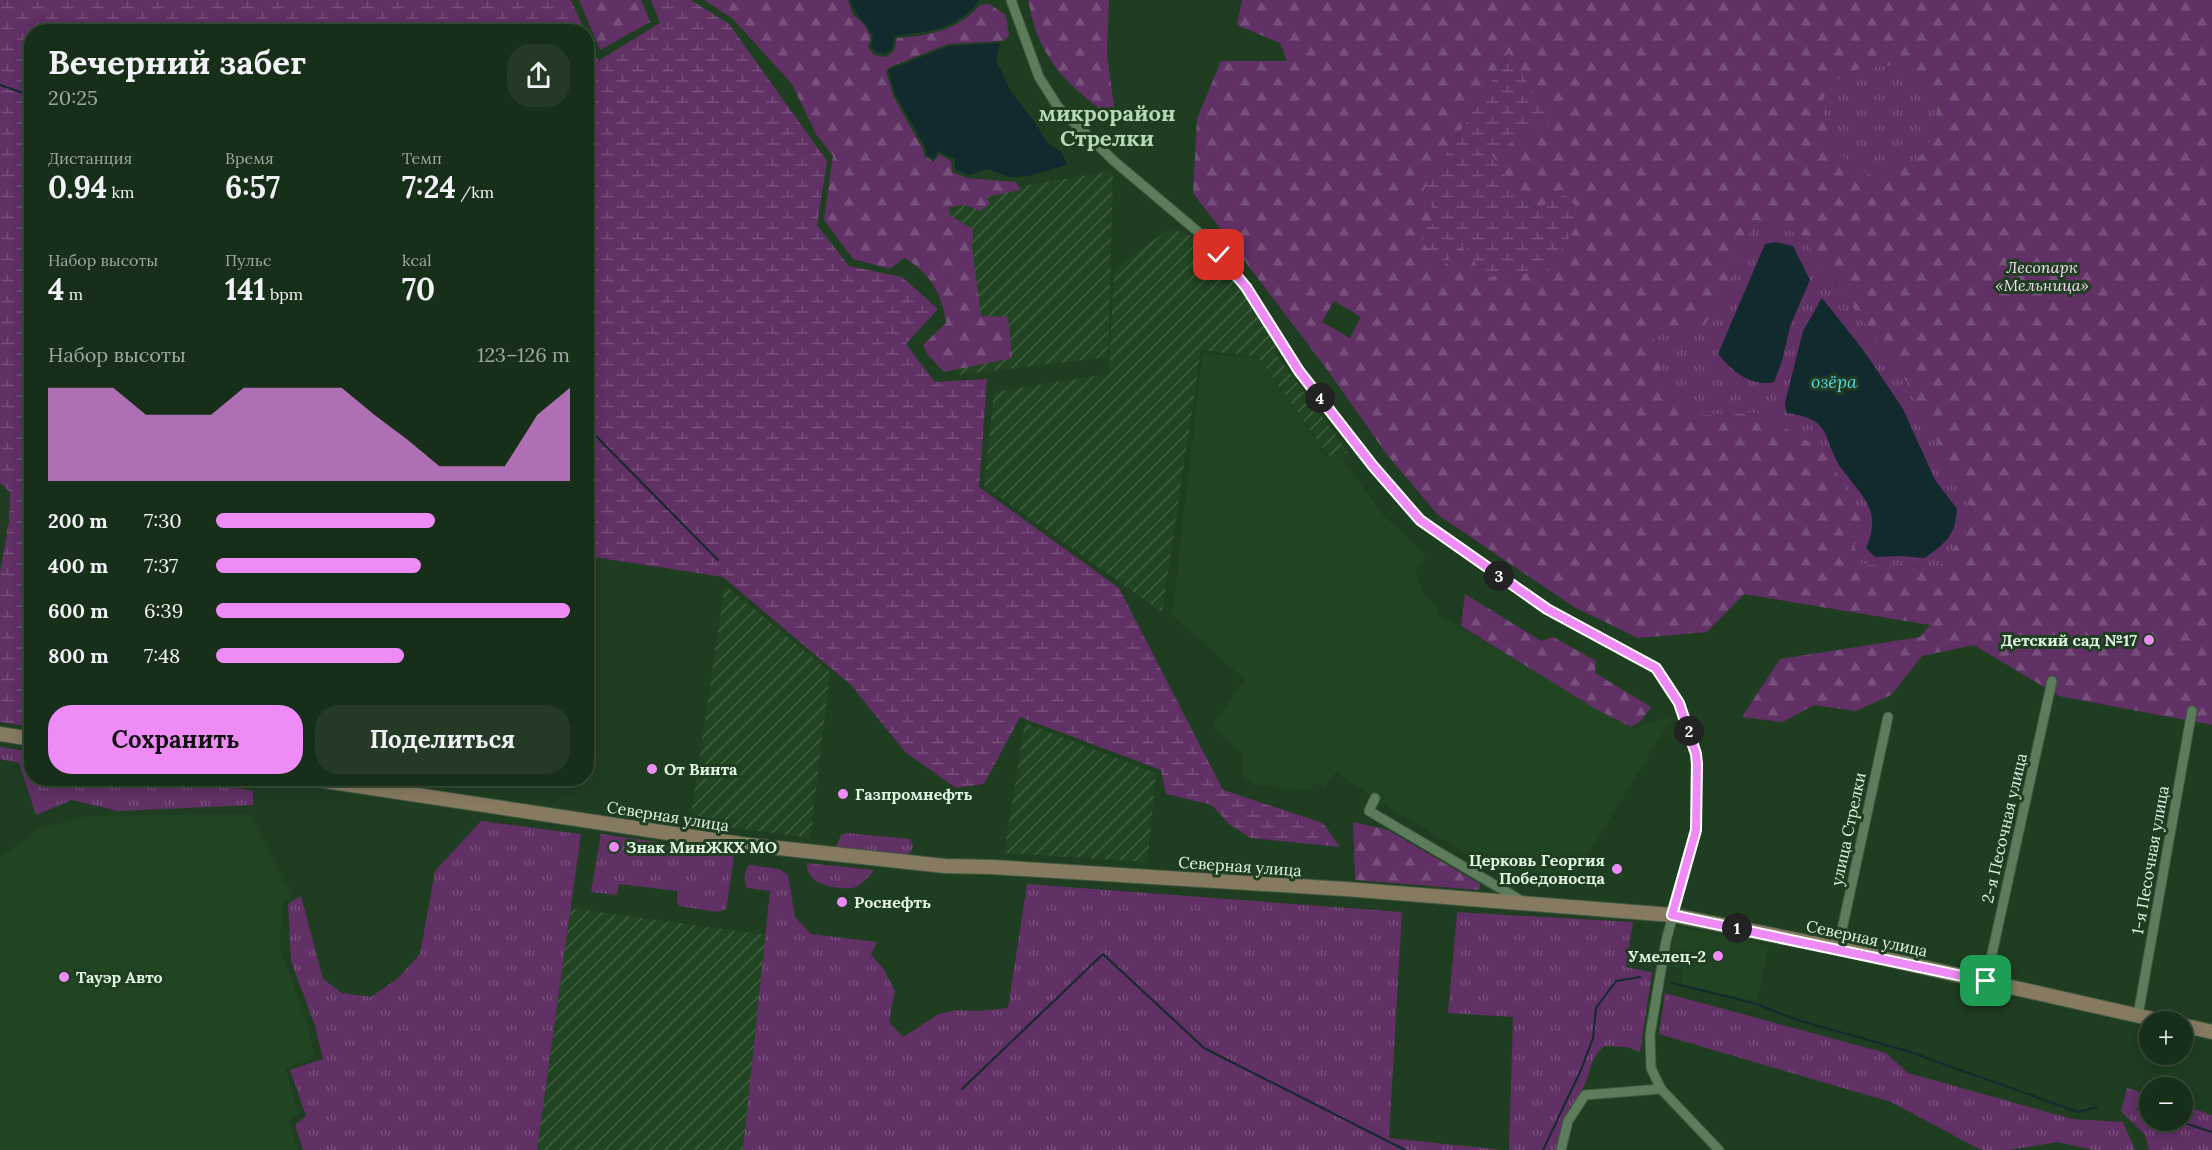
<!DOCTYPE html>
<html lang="ru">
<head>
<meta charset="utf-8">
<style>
	body { margin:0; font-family:Lora,serif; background:#243a25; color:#f1f3f6; height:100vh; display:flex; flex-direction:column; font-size:22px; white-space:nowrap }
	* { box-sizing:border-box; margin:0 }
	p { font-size:20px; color:#9ea8a2 }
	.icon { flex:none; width:33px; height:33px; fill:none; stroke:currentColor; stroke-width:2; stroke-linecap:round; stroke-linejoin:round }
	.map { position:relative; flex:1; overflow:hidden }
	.details { position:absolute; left:24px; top:24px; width:570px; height:762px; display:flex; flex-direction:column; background:#172e18; border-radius:24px; box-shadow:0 3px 15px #0003,0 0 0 2px #364a37 }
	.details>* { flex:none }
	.fabs { position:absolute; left:2139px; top:1011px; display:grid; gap:12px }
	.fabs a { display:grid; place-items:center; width:54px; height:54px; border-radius:50%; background:#172e18; box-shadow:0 3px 15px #0003,0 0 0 2px #364a37; font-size:30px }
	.pin { position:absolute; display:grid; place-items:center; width:51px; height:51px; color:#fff; margin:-26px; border-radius:12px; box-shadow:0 3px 9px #0006 }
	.km { position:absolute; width:30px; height:30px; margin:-15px; border-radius:50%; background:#222; color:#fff; font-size:16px; line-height:30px; text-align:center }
	.round { display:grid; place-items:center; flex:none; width:63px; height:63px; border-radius:24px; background:#243a25 }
	.headline { display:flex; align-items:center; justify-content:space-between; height:102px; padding:0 24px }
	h1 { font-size:33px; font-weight:700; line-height:45px }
	.stats { display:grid; grid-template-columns:repeat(3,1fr); gap:9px; height:102px; padding:6px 24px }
	.stats div { display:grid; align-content:center }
	.stats b { font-size:30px; font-weight:700 }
	.stats small { font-size:16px; font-weight:400 }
	.stats p { font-size:16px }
	.chart { height:168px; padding:12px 24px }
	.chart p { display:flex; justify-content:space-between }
	.chart svg { width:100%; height:108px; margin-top:6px; fill:#ef8bf6; opacity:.7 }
	.primary-button { display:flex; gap:12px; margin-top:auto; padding:12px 24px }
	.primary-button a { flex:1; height:69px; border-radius:24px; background:#ef8bf6; color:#111; font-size:24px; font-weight:700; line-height:69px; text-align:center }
	.primary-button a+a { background:#243a25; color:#f1f3f6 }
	ul { padding:0 24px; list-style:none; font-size:20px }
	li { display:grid; grid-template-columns:96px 72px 1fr; align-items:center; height:45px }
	li i { height:15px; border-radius:8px; background:#ef8bf6 }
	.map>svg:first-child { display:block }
	.built { fill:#214522 }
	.industrial { fill:url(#industrial-furrows) }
	.grass { fill:url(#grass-tufts) }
	.forest { fill:url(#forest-firs); fill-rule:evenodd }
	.wetland { fill:url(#wetland-marsh) }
	.water { fill:#112a2d }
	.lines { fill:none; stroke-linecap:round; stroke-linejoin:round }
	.stream { stroke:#112a2d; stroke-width:2 }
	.street-casing { stroke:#3e5941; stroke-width:11 }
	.secondary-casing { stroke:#3e5941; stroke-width:16 }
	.street { stroke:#5c7c5c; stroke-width:9 }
	.secondary { stroke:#867a61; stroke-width:14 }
	.route-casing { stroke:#fff; stroke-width:12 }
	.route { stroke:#ef8bf6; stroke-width:8 }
	.poi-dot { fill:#ef8bf6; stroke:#1f3d20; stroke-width:2 }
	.labels { text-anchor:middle; stroke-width:6; stroke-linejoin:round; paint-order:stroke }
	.park-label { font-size:16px; font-style:italic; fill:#f2dcf2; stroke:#1f3d20 }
	.poi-label { font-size:16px; font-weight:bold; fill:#e2f4e2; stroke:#1f3d20; text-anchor:start }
	.street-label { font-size:16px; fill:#e2f4e2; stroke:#1f3d20 }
	.water-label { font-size:18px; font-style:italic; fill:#58d7e4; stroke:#1f3d20 }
	.district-label { font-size:22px; font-weight:bold; fill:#b6d9b6; stroke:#1f3d20 }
</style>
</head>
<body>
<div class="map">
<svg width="2212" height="1150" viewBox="0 0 2212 1150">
	<defs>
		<pattern id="industrial-furrows" width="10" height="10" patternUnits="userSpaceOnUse" patternTransform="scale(1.5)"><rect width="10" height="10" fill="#214522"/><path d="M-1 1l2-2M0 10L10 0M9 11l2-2" fill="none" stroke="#416042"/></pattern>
		<pattern id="grass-tufts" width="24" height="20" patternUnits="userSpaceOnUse" patternTransform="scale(1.5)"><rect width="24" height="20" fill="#613065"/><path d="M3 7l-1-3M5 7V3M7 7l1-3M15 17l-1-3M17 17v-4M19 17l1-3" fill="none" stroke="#774f7b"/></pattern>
		<pattern id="forest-firs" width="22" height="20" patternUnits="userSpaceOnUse" patternTransform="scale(1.5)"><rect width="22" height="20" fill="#613065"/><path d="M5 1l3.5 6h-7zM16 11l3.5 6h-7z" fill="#774f7b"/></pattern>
		<pattern id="wetland-marsh" width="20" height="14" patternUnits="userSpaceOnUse" patternTransform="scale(1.5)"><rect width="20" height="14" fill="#613065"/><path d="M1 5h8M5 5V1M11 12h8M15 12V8" fill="none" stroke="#774f7b"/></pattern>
	</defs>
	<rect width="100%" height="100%" fill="#1f3d20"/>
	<g class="built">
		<polygon points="1202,354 1258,358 1332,463 1342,457 1383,515 1426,556 1415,573 1426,598 1438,606 1437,614 1632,728 1673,716 1576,874 1515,883 1387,806 1336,772 1324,788 1316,782 1310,791 1256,785 1241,777 1243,754 1212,726 1245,680 1172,615"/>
		<polygon points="250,814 285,884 293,892 282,905 280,947 308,1025 315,1058 285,1068 299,1114 289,1120 298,1150 0,1150 0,858 40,828 87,816"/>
		<polygon points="1676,926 1769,946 1757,1001 1680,984 1683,969 1667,966"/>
	</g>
	<g class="industrial">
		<polygon points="1113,171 1108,357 956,375 940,199"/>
		<polygon points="1170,228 1199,239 1241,287 1278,345 1275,353 1348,452 1333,462 1258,357 1201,350 1162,612 984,486 994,392 1109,374 1114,270"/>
		<polygon points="725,585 830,672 810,838 690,822"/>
		<polygon points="1025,723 1156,773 1147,862 1004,853"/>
		<polygon points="571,908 766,935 743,1150 537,1150"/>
	</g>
	<g class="grass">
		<path d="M 1895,65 L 1916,78 L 1937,103 C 1935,153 1921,161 1877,178 L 1854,167 L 1832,144 L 1820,103 L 1834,81 L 1863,67 Z"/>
		<polygon points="1755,220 1783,227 1802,236 1906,381 1976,519 1937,569 1861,564 1854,545 1760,413 1703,415 1663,381 1652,330 1701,332 1726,288"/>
		<polygon points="0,747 31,752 32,778 186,779 253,791 253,805 118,811 72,800 36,815 19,763 0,759"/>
		<polygon points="481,821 581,834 537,1150 303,1150 295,1125 306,1116 290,1070 323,1059 315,1026 291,961 288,904 301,896 323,979 342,993 371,997 398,978 420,954 435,871"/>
		<polygon points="847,833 910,839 913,847 908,855 836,847 841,835"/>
		<polygon points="601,834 728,852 734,858 726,909 718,912 679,906 677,901 678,891 619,884 617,895 591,892"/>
		<path d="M 807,863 L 874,870 C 870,876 860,887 852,888 C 835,890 805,884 807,863 Z"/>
		<path d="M 749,865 L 779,869 L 788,875 L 795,917 L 811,934 L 877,942 L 871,955 L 883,968 L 895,991 L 889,1022 L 903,1037 L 939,1014 L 956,1010 L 980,1011 L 1008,1008 L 1027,884 L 1402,912 L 1389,1138 L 1502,1150 L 743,1150 L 770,891 L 747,888 C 743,879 744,873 749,865 Z"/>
		<path d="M 1457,912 L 1633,922 L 1626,967 L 1652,972 L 1640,1052 L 1627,1047 L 1604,1046 C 1588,1061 1592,1071 1583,1088 C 1572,1109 1561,1127 1555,1150 L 1509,1150 L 1513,1017 L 1448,1013 Z"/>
		<polygon points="1665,993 1886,1053 1908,1073 2072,1119 2123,1122 2135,1150 2093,1150 2058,1142 2009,1150 1981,1150 1891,1102 1659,1034"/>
		<polygon points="2127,1088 2149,1095 2150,1120 2182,1120 2183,1105 2212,1115 2212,1150 2149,1150 2145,1135 2121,1111"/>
	</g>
	<g class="forest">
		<polygon points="579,0 641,0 650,22 600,50"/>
		<path d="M 704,0 L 848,0 L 853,15 L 864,24 L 871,37 L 868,48 L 874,55 L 886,57 L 894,51 L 897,38 C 928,36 959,30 980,5 L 989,4 L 1006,15 L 1009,36 L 1003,41 L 948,44 L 890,67 L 886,71 L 893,96 L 924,151 L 924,156 L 934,162 L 939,154 L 951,161 L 952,172 L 967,178 L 1016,182 L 1021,190 L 986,197 L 990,204 L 980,211 L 965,205 L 949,207 L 950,215 L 973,229 L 972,247 L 981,316 L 1008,317 L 1012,358 L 944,372 L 928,355 L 923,345 L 946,323 C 943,295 929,271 904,258 L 890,269 L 853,259 L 824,220 L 833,156 L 816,134 L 792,84 L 733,19 Z"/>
		<path d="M 1028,0 L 1109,0 L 1107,54 L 1116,121 C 1083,96 1054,76 1038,36 C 1033,25 1031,12 1028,0 Z"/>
		<path d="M 1242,0 L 2212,0 L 2212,725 L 2059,696 L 1974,645 L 1922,656 L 1891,695 L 1856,711 L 1814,705 L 1783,722 L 1742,717 L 1780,659 L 1920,637 L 1930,625 L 1744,594 L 1707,632 L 1638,638 L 1574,607 L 1438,515 L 1388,456 L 1326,368 L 1193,193 L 1197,119 L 1221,61 L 1287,61 L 1280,43 L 1237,25 ZM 1508,54 L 1491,154 L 1522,199 L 1539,210 L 1561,190 L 1484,277 L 1464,244 L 1440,270 L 1418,230 L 1439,222 L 1424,190 ZM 1895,65 L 1916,78 L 1937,103 C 1935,153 1921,161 1877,178 L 1854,167 L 1832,144 L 1821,103 L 1834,81 L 1863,67 ZM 1755,220 L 1783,227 L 1802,236 L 1906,381 L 1976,519 L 1937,569 L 1861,564 L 1854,545 L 1870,531 L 1824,451 L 1760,413 L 1703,415 L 1663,381 L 1652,330 L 1701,332 L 1726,288 ZM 1334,301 L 1361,317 L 1350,338 L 1322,322 Z"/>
		<polygon points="1465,594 1541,641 1553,637 1596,661 1595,673 1651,707 1641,721 1631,727 1596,709 1461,626"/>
		<polygon points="1353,822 1388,830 1480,884 1480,890 1355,880"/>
	</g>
	<g class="wetland">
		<polygon points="0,0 571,0 585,31 32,32 31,727 0,722 0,573 9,521 10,492 0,483"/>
		<polygon points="651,0 691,0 729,24 827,161 817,225 849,266 902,277 938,309 906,344 935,382 987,379 979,487 1119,588 1223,790 1323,823 1340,847 1251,838 1229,824 1212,805 1166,794 1161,770 1020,717 984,784 956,788 905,752 851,685 723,577 587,556 587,35 598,61 660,23"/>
		<polygon points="1509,53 1551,121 1491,154 1522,199 1538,210 1561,190 1584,215 1547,272 1484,277 1464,244 1440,270 1417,230 1439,222 1424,190"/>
		<polygon points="438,779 502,779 500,786"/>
	</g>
	<g class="water">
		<path d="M 850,0 L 979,0 C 957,31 928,31 894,36 L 892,49 L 885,54 L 876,52 L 871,47 L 873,36 C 865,22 855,15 850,0 Z"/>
		<polygon points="1000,43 996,60 1011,92 1034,121 1047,142 1062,152 1067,165 1028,176 1009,177 987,169 969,175 955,169 955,159 938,151 934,158 927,155 927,150 895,94 888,70 949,46"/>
		<path d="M 1776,242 L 1793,246 L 1810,280 L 1790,326 L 1782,361 L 1774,382 C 1751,387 1732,371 1718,354 L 1765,244 Z"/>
		<path d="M 1822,298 L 1864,351 L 1903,409 L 1935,480 L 1957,509 C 1955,537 1946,542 1925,558 L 1901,556 L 1875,557 L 1866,548 C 1883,510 1862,497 1842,469 C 1821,439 1835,419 1786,413 L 1785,403 L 1803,331 Z"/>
	</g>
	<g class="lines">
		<g class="stream">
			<polyline points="0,85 32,96"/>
			<polyline points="586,426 718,560"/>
			<polyline points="1672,983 1757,1004 1794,1019 1907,1051 2078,1112 2097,1107"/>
			<polyline points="962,1089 1103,954 1204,1048 1405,1150"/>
			<polyline points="2137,1109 2150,1113"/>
			<polyline points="2175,1120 2212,1132"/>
			<polyline points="1543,1150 1581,1070 1593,1038 1596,1008 1616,981 1640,977"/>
		</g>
		<g class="street-casing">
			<g id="street">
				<polyline points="1011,0 1039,77 1058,107 1114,161 1203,236 1246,287 1299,371 1373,466 1420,520 1547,609 1656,668 1669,686 1679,703 1696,754 1696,830 1666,941 1650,1035 1651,1068 1661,1089 1719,1150"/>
				<polyline points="1375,798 1369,811 1522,901"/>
				<polyline points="1838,948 1888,717"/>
				<polyline points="1986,981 2052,681"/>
				<polyline points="2138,1015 2192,711"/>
				<polyline points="1561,1150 1568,1121 1585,1095 1661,1089"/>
			</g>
		</g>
		<g class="secondary-casing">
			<g id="secondary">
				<polyline points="0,734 32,739"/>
				<polyline points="305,778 741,844 945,866 992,867 1345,889 1672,915 1838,948 2166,1022"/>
				<polyline points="2182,1025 2212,1032"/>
			</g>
		</g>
		<use href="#street" class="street"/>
		<use href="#secondary" class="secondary"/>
	</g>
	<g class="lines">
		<g class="route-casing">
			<polyline id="route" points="1219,255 1246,287 1299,371 1373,466 1420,520 1547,609 1656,668 1679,703 1696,754 1697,764 1696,830 1672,915 1986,981"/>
		</g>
		<use href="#route" class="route"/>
	</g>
	<g class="poi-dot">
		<circle cx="2149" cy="640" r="6"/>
		<circle cx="652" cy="769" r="6"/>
		<circle cx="843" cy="794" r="6"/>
		<circle cx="614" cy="847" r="6"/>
		<circle cx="1617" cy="869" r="6"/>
		<circle cx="842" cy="902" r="6"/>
		<circle cx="1718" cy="956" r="6"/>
		<circle cx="64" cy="977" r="6"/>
	</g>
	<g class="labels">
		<g class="park-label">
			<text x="2042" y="273">Лесопарк<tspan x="2042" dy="18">«Мельница»</tspan></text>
		</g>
		<g class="poi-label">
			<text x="2137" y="646" text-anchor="end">Детский сад №17</text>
			<text x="664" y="775">От Винта</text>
			<text x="855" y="800">Газпромнефть</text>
			<text x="626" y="853">Знак МинЖКХ МО</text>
			<text x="1605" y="866" text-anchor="end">Церковь Георгия<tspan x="1605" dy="18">Победоносца</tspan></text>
			<text x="854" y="908">Роснефть</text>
			<text x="1706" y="962" text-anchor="end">Умелец-2</text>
			<text x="76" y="983">Тауэр Авто</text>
		</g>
		<g class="street-label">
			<text transform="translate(668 816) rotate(9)" y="6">Северная улица</text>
			<text transform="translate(2004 828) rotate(-77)" y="6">2-я Песочная улица</text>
			<text transform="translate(1848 829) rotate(-78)" y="6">улица Стрелки</text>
			<text transform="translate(2150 860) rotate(-80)" y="6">1-я Песочная улица</text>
			<text transform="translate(1240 866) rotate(4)" y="6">Северная улица</text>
			<text transform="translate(1867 938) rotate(12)" y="6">Северная улица</text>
		</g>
		<g class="water-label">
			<text x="1834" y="388">озёра</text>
		</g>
		<g class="district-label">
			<text x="1107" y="121">микрорайон<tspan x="1107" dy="25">Стрелки</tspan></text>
		</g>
	</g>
</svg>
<div class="fabs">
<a>+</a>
<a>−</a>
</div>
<div class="pin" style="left:1986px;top:981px;background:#1e9e55"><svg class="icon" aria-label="arrive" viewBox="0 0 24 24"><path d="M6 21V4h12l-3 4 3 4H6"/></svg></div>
<div class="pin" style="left:1219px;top:255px;background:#d93025"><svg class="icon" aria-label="check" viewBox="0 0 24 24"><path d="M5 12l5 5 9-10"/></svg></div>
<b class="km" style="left:1737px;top:928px">1</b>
<b class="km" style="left:1689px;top:731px">2</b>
<b class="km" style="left:1499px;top:576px">3</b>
<b class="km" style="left:1320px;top:398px">4</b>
<section class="details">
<div class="headline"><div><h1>Вечерний забег</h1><p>20:25</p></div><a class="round"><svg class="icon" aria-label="share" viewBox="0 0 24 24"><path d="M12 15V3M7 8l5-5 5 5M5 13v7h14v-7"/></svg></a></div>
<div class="stats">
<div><p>Дистанция</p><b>0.94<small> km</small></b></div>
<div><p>Время</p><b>6:57</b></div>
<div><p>Темп</p><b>7:24<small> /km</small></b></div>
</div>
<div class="stats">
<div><p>Набор высоты</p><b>4<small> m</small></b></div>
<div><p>Пульс</p><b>141<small> bpm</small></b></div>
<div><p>kcal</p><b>70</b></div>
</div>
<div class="chart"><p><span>Набор высоты</span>123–126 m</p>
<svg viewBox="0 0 160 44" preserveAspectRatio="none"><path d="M0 44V6L10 6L20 6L30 17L40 17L50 17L60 6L70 6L80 6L90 6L100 17L110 27L120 38L130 38L140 38L150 17L160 6V44z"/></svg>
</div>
<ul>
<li><b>200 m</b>7:30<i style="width:62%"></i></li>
<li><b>400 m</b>7:37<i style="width:58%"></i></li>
<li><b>600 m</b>6:39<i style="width:100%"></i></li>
<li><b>800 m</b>7:48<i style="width:53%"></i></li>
</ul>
<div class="primary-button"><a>Сохранить</a><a>Поделиться</a></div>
</section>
</div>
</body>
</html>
